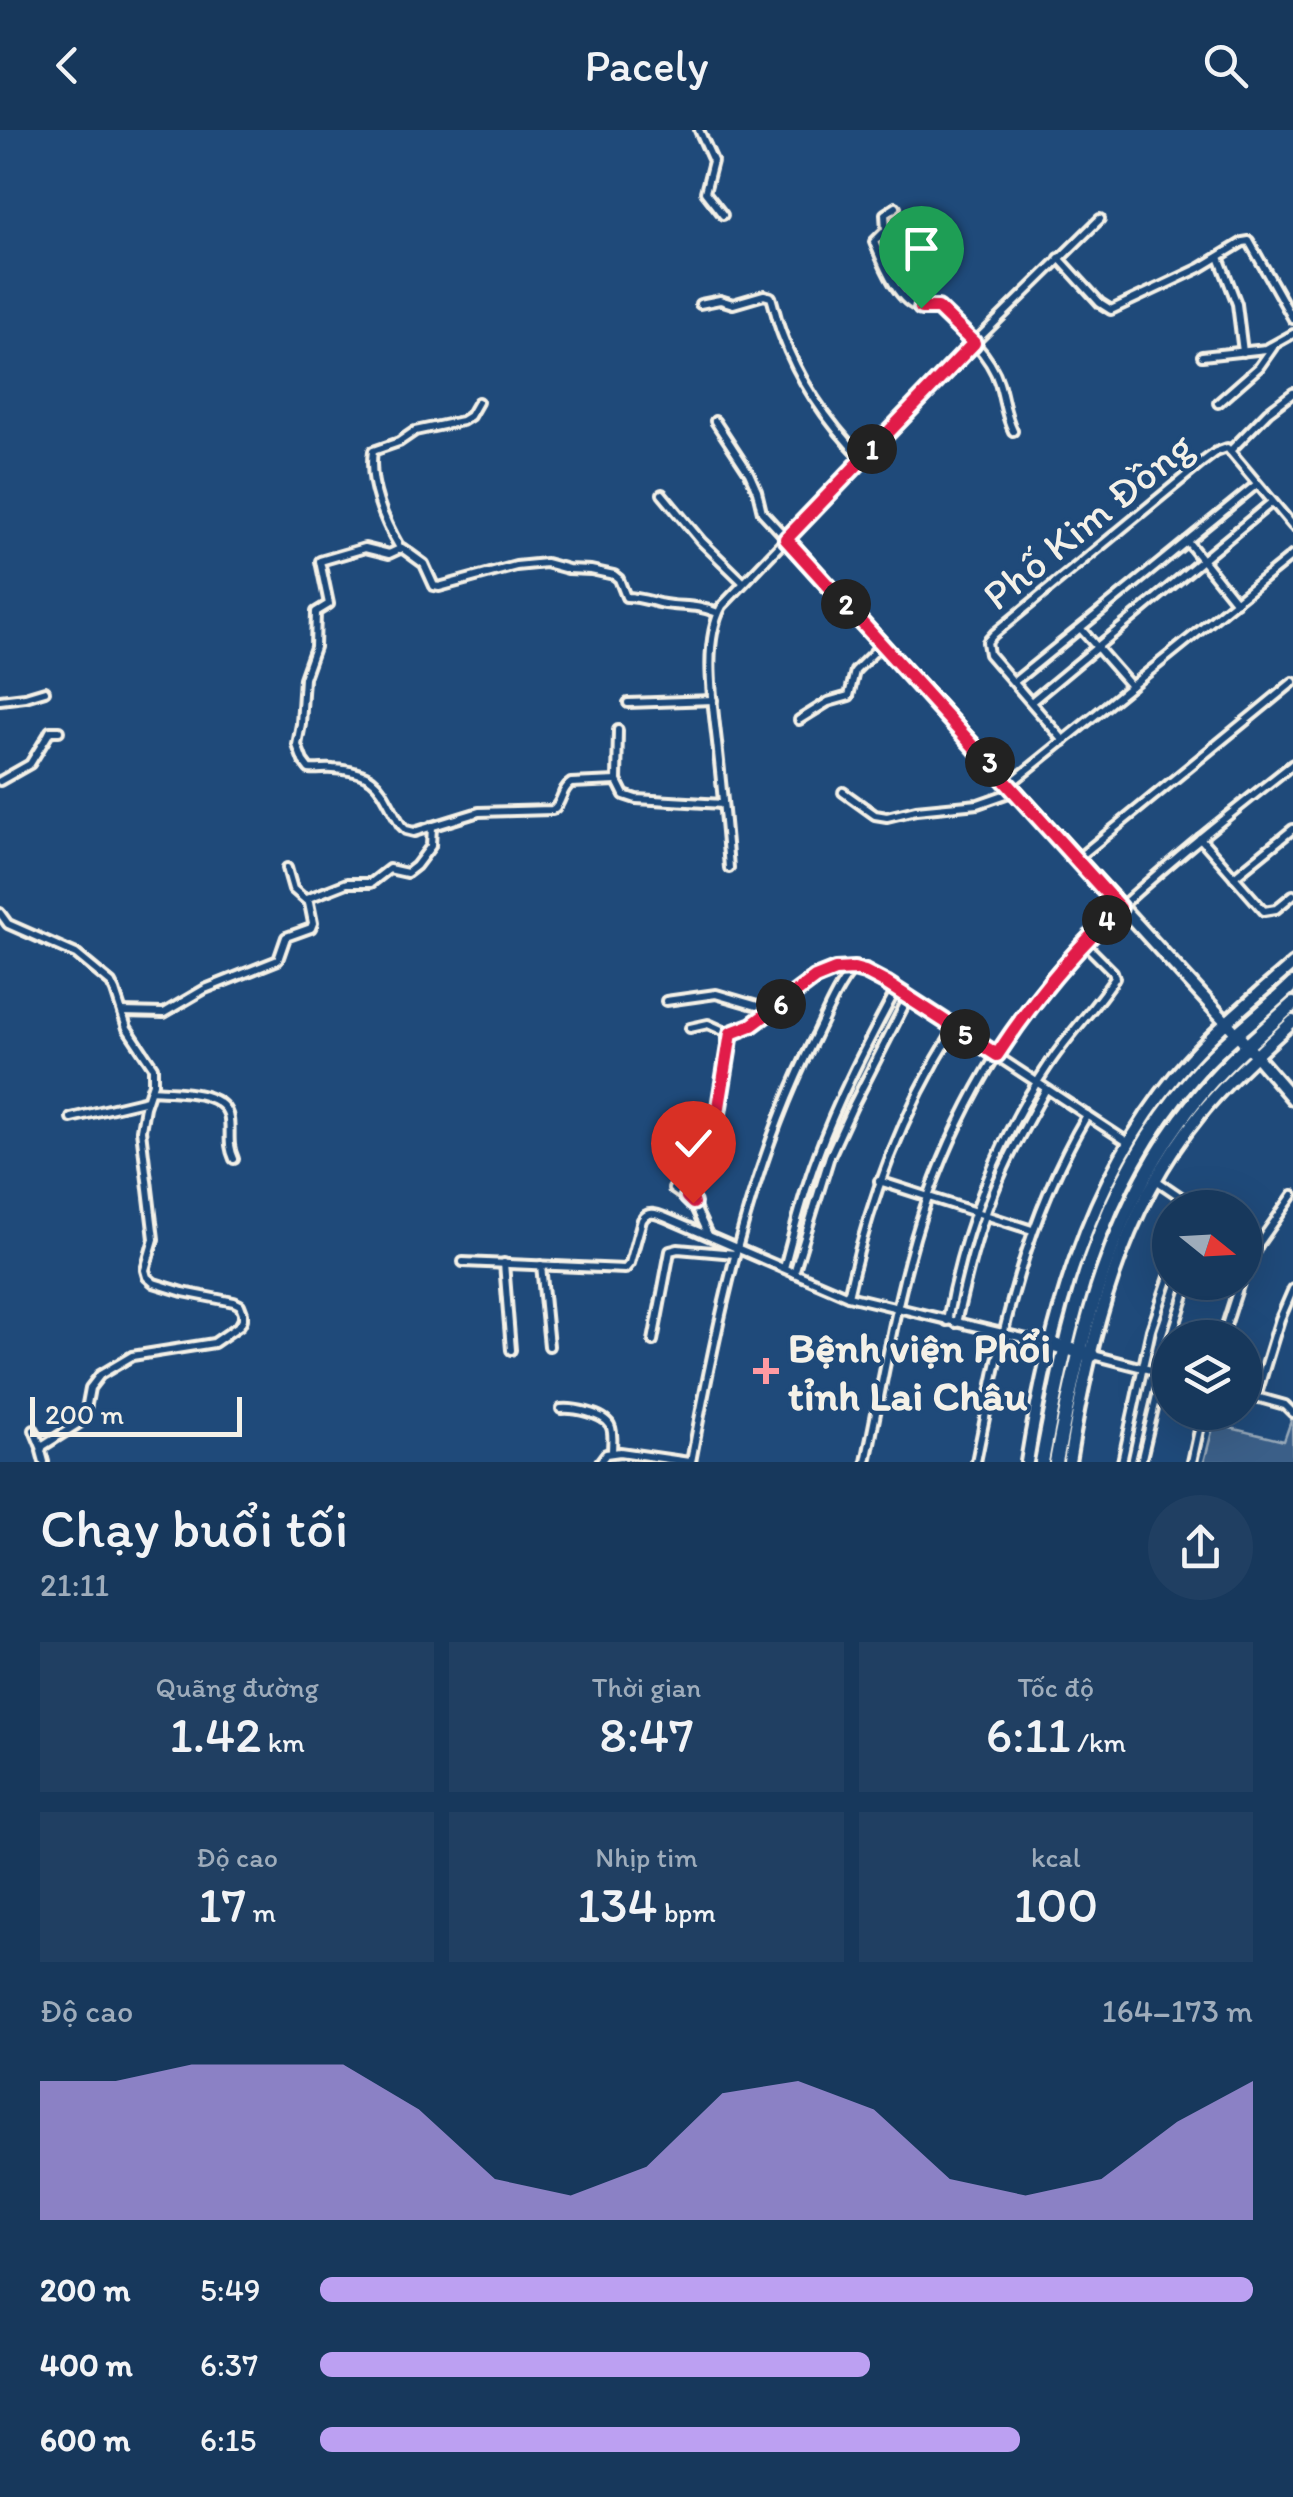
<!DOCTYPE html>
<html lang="vi">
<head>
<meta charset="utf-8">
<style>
	body { margin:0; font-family:Itim,sans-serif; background:#203f62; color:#f1f3f6; height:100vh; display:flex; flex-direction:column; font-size:38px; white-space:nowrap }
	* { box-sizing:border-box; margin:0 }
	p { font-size:32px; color:#9eacbb }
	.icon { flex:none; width:55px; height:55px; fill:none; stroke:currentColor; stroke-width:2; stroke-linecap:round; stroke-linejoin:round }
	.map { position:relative; height:1332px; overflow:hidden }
	.side { display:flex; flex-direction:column; background:#17385c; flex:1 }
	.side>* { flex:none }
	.needle { width:65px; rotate:108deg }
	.fabs { position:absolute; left:1152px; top:1060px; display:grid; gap:20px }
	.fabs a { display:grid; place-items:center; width:110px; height:110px; border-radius:50%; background:#17385c; box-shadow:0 10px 40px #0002,0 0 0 2px #365272; font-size:50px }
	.scale { position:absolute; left:30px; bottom:25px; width:212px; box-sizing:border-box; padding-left:10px; border:5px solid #f4f1e8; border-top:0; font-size:28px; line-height:35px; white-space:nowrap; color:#f4f1e8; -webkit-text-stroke:8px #1f4a7a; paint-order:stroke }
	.pin { position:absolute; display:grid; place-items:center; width:85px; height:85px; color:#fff; margin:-102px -42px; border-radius:50% 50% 50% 0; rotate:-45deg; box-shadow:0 0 10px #0007 }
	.pin .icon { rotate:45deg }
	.km { position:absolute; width:50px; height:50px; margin:-25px; border-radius:50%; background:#222; color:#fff; font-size:28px; line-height:50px; text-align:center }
	.round { display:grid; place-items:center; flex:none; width:105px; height:105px; border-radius:52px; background:#203f62 }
	.headline { display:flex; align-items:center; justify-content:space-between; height:170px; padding:0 40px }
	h1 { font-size:55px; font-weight:600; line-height:75px }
	.metrics { display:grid; grid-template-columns:repeat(3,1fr); gap:15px; height:170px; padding:10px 40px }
	.metrics div { display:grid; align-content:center; border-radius:0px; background:#203f62; text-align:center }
	.metrics b { font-size:50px; font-weight:600 }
	.metrics small { font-size:28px; font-weight:400 }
	.metrics p { font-size:28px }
	.chart { height:280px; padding:20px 40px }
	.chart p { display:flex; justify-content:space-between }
	.chart svg { width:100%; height:180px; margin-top:10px; fill:#bca0f2; opacity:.7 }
	ul { padding:0 40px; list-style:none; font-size:32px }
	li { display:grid; grid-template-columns:160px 120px 1fr; align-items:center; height:75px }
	li i { height:25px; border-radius:12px; background:#bca0f2 }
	header { display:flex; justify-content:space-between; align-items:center; height:130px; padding:0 40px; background:#17385c; font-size:45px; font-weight:600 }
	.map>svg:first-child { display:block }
	.green { fill:#3a5f88; stroke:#97a8b8; stroke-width:2.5 }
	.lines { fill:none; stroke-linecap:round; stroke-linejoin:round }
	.street-casing { stroke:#f4f1e8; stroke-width:14 }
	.secondary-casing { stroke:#f4f1e8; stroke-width:18 }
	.highway-casing { stroke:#f4f1e8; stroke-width:20 }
	.street { stroke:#1f4a7a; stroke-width:6 }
	.secondary { stroke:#1f4a7a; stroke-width:10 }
	.highway { stroke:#1f4a7a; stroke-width:12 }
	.route-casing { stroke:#fff; stroke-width:20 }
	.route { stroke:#e11d48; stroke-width:12 }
	.poi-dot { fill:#ff9aa2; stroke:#1f4a7a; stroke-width:4 }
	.labels { text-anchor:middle; stroke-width:8; stroke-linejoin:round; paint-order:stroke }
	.street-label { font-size:42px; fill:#f4f1e8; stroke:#1f4a7a }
	.poi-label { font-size:42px; font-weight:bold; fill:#f4f1e8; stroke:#1f4a7a; text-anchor:start }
</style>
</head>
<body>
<header><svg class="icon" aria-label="back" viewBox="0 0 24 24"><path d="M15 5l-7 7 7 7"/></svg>Pacely<svg class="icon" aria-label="search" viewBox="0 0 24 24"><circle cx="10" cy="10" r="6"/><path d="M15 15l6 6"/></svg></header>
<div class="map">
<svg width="1293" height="1332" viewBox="0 0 1293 1332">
	<rect width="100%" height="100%" fill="#1f4a7a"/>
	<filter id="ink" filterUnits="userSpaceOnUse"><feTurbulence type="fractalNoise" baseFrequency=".01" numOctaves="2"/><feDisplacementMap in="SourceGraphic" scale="20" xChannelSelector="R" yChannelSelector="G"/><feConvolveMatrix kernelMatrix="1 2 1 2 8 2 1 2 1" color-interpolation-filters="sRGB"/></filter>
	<g filter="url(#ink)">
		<polygon class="green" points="1292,1288 1293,1332 1204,1332 1214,1294 1284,1311"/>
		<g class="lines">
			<g class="street-casing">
				<g id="street">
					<polyline points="699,0 713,31 705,62 723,85"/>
					<path d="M 896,77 L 885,84 L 886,100 L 874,112 C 882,131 897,173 921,178 C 926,179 932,177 937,178 C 960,198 990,223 999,253 C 1004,269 1005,285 1013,301"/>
					<polyline points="1219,127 1237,174 1243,222"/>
					<polyline points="1059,128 1100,173 1111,180 1200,138 1243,112 1249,111 1293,189"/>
					<path d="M 700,174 L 720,170 L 733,174 L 764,165 L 771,167 C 775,179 777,192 782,204 C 799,251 829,294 863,329"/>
					<polyline points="1202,226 1266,219 1293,204"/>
					<polyline points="1218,273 1259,237 1273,217"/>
					<polyline points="715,291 749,343 757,361 762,382 786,408"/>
					<polyline points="1230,321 1268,282 1293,263"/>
					<polyline points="662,364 701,411 743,452"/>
					<polyline points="1187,411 1236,472"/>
					<path d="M 400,418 C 384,391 368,353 373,321 L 399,312 L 415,301 L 462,291 L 470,286 L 478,272"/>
					<polyline points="1081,499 1131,556"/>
					<polyline points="1014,552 1257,354"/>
					<polyline points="0,570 25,567 45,561"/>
					<polyline points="1031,572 1272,372"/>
					<polyline points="628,573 713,570"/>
					<polyline points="799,590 828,572 849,566 855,541 882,514"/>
					<polyline points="618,600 617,651 624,665 636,669 723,674"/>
					<polyline points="1064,611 989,524 987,512 994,504 1204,331 1216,322 1227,318 1230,321 1293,396"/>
					<polyline points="0,651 30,634 48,605 50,601 59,601"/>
					<path d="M 617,651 L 571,653 C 560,660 563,674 552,680 L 479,682 L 414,702 L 406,700 L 401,695 C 379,659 382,642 333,639 C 325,638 318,640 309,639 L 303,631 L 297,615 L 301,594 L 304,548 L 315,517 L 316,482 L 329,474 L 320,431 L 365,418 L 389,424 L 402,418 L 424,434 L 434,456 L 439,457 L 516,436 L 546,433 L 568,439 L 591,440 L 614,445 L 619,449 L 626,467 C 638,467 647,470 659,473 C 682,478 693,473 718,483"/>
					<polyline points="1010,654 1293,425"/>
					<polyline points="843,662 875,685 887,687 916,680 978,674 1015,661"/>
					<polyline points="1200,708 1264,781 1276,779 1293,765"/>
					<polyline points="1077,729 1293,552"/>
					<path d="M 729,738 C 726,699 722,660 718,622 C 714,579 701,515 722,476 L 974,213 L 1100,89"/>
					<polyline points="1234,747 1293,699"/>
					<polyline points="306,769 347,753 371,753 389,739 407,743 416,736 431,716 432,696"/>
					<polyline points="0,783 8,794 76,824 111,853 115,861 127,898 153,937 153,953 145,977 141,1000 154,1109 145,1140 147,1147 154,1153 183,1162 234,1172 240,1175 243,1183 243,1189 240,1195 214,1213 132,1226 100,1245 90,1258 84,1290 43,1316 41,1321 44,1332"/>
					<path d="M 666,871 L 716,864 L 771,880 C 801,864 813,840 851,840"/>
					<polyline points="122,882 164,883 205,859 278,830 286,807 311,798 313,793 309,773 293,759 287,738"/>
					<polyline points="690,898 708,894 728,903 737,902 752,895 770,881"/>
					<path d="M 151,960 C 172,962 226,959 229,989 C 231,1004 227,1014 234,1029"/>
					<polyline points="71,988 147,970"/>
					<polyline points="1156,1050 1197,1078"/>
					<polyline points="879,1051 1032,1100"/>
					<polyline points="673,1059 693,1073 708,1105"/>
					<polyline points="687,1067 713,1013 731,903"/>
					<polyline points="1245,1107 1258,1115"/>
					<path d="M 463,1132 L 625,1139 L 630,1133 L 642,1090 C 648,1079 659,1085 669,1089 L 848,1166 L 1048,1214"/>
					<polyline points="504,1133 511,1220"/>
					<polyline points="541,1135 549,1216"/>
					<path d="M 784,1138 C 794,1101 803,1063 817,1027 C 838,969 867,914 896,860"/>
					<polyline points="1245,1141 1258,1115 1293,1065"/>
					<polyline points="794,1143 830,1026 852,978 908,868"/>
					<path d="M 848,1166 C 870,1068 902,983 955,898"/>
					<path d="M 947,1191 C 963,1101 997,1010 1049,934 C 1069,904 1095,878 1115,848 L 1113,842 L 1084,813"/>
					<path d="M 956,1193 C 966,1150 976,1106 993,1064 C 1007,1028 1027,993 1046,959"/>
					<polyline points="1171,1208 1189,1152"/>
					<polyline points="1222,1208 1240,1152"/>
					<polyline points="653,1211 670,1121 678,1119 735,1124"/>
					<polyline points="1093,1225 1170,1245"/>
					<polyline points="1245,1264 1285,1275 1293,1283"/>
					<polyline points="1256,1267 1280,1189 1293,1159"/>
					<path d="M 561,1279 C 573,1278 603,1283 610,1295 C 614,1302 612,1315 612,1322"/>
					<polyline points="34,1300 41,1317"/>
					<polyline points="600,1332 606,1324 620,1322 689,1332"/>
					<path d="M 691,1332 C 718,1187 748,1040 815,907 C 826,885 836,859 852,840 L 865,841 L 886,853 L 1129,1013"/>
					<path d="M 866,1332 C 885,1243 898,1153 928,1067 C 963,969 1021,872 1096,800 C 1158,740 1226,687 1293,634"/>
					<path d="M 976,1332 C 1001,1209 1022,1095 1087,985"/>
					<polyline points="1122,1332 1151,1200 1170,1144"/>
					<polyline points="1141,1332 1170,1211"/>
					<polyline points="1192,1332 1203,1282"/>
				</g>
			</g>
			<g class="secondary-casing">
				<g id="secondary">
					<polyline points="786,409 1237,904 1293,969"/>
					<path d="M 1027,1332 C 1049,1195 1086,1054 1177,944 C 1211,903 1253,869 1293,834"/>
					<path d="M 1069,1332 C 1089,1210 1120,1081 1200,984 C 1228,950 1261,921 1293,891"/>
				</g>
			</g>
			<g class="highway-casing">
				<g id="highway">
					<polyline points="1050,1214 1092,1225"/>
					<path d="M 1042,1332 C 1069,1190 1095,1060 1193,947 C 1223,912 1260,886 1293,854"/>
					<path d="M 1056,1332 C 1080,1203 1111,1075 1195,971 C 1223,935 1259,905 1293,874"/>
				</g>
			</g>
			<use href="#street" class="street"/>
			<use href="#secondary" class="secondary"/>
			<use href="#highway" class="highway"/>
		</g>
	</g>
	<g class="lines" filter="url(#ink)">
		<g class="route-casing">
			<path id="route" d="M 693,1073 L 687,1067 L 713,1014 L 731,903 L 752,895 L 815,848 L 835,840 L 854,839 L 865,842 L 886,853 L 997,925 C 1033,870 1072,822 1120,778 L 786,409 L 974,213 L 938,178 L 921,178"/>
		</g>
		<use href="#route" class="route"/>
	</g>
	<path class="poi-dot" d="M761 1226h10v10h10v10h-10v10h-10v-10h-10v-10h10z"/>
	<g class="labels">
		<g class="street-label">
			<text transform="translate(1087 390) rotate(-39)" y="15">Phố Kim Đồng</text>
		</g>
		<g class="poi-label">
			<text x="788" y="1232">Bệnh viện Phổi<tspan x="788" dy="48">tỉnh Lai Châu</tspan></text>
		</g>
	</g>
</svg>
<div class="fabs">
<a><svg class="needle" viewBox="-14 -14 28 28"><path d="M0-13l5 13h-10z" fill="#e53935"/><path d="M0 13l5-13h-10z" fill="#9eacbb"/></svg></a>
<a><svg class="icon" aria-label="layers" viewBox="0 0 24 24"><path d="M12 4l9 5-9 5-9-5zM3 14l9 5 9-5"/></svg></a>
</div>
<div class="scale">200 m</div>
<div class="pin" style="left:921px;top:178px;background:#1e9e55"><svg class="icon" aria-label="arrive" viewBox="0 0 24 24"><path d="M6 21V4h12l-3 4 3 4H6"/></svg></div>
<div class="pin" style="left:693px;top:1073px;background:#d93025"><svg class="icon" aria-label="check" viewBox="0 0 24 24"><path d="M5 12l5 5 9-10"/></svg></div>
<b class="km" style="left:872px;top:319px">1</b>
<b class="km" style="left:846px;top:474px">2</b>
<b class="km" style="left:990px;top:632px">3</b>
<b class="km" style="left:1107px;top:790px">4</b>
<b class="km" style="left:965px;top:904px">5</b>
<b class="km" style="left:781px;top:874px">6</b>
</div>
<section class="side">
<div class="headline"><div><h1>Chạy buổi tối</h1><p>21:11</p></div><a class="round"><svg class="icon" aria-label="share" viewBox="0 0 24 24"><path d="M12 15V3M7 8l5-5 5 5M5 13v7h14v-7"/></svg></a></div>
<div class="metrics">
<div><p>Quãng đường</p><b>1.42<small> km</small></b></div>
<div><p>Thời gian</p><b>8:47</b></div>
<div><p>Tốc độ</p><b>6:11<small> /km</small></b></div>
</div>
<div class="metrics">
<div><p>Độ cao</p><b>17<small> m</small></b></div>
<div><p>Nhịp tim</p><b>134<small> bpm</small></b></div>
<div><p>kcal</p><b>100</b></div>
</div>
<div class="chart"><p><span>Độ cao</span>164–173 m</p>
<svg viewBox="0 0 160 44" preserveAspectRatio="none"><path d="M0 44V10L10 10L20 6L30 6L40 6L50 17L60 34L70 38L80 31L90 13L100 10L110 17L120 34L130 38L140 34L150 20L160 10V44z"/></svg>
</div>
<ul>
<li><b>200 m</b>5:49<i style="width:100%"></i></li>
<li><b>400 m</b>6:37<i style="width:59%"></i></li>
<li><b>600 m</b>6:15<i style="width:75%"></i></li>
</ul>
</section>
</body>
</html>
